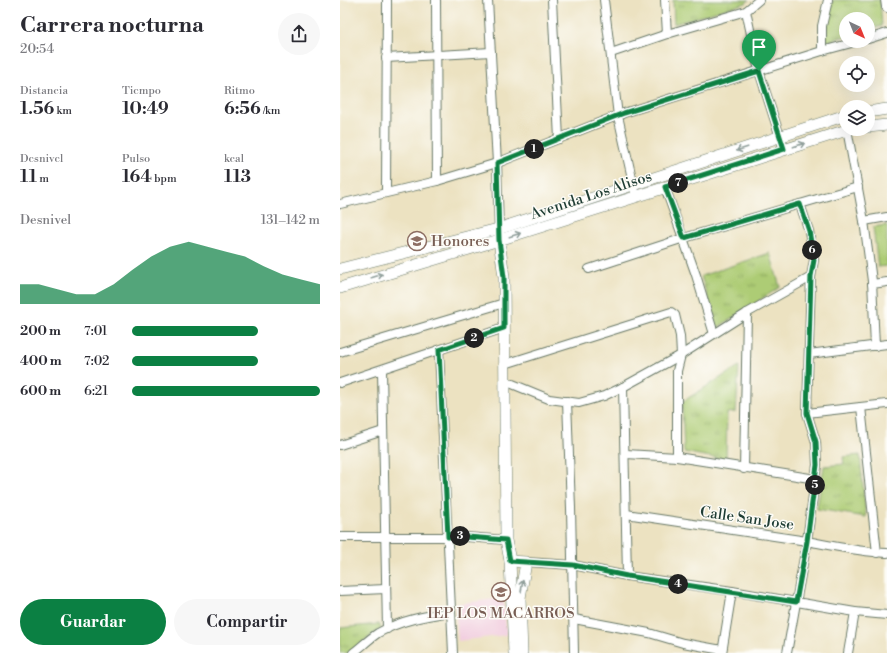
<!DOCTYPE html>
<html lang="es">
<head>
<meta charset="utf-8">
<style>
	body { margin:0; font-family:"Libre Bodoni",serif; background:#f7f7f7; color:#2b2b33; height:100vh; display:flex; flex-direction:column; font-size:15px; white-space:nowrap }
	* { box-sizing:border-box; margin:0 }
	p { font-size:13px; color:#7c7c81 }
	.icon { flex:none; width:22px; height:22px; fill:none; stroke:currentColor; stroke-width:2; stroke-linecap:round; stroke-linejoin:round }
	.map { position:relative; flex:1; overflow:hidden }
	.side { display:flex; flex-direction:column; background:#fff; width:340px }
	.side>* { flex:none }
	.needle { width:26px; rotate:137deg }
	.buttons { position:absolute; left:499px; top:12px; display:grid; gap:8px }
	.buttons a { display:grid; place-items:center; width:36px; height:36px; border-radius:50%; background:#fff; box-shadow:0 4px 16px #0002; font-size:20px }
	.pin { position:absolute; display:grid; place-items:center; width:34px; height:34px; color:#fff; margin:-41px -17px; border-radius:50% 50% 50% 0; rotate:-45deg; box-shadow:0 0 4px #0007 }
	.pin .icon { rotate:45deg }
	.km { position:absolute; width:20px; height:20px; margin:-10px; border-radius:50%; background:#222; color:#fff; font-size:11px; line-height:20px; text-align:center }
	.round { display:grid; place-items:center; flex:none; width:42px; height:42px; border-radius:21px; background:#f7f7f7 }
	.headline { display:flex; align-items:center; justify-content:space-between; height:68px; padding:0 20px }
	h1 { font-size:22px; font-weight:700; line-height:30px }
	.stats { display:grid; grid-template-columns:repeat(3,1fr); gap:6px; height:68px; padding:4px 20px }
	.stats div { display:grid; align-content:center }
	.stats b { font-size:17px; font-weight:700 }
	.stats small { font-size:11px; font-weight:400 }
	.stats p { font-size:11px }
	.chart { height:112px; padding:8px 20px }
	.chart p { display:flex; justify-content:space-between }
	.chart svg { width:100%; height:72px; margin-top:4px; fill:#0b8043; opacity:.7 }
	.action { display:flex; gap:8px; margin-top:auto; padding:8px 20px }
	.action a { flex:1; height:46px; border-radius:24px; background:#0b8043; color:#fff; font-size:16px; font-weight:700; line-height:46px; text-align:center }
	.action a+a { background:#f7f7f7; color:#2b2b33 }
	ul { padding:0 20px; list-style:none; font-size:13px }
	li { display:grid; grid-template-columns:64px 48px 1fr; align-items:center; height:30px }
	li i { height:10px; border-radius:5px; background:#0b8043 }
	main { display:flex; flex:1; min-height:0 }
	.map>svg:first-child { display:block }
	.built { fill:#f2cfe0 }
	.green { fill:#adcc74; stroke:#668454 }
	.park { fill:url(#park-tufts); stroke:#668454 }
	.lines { fill:none; stroke-linecap:round; stroke-linejoin:round }
	.street-casing { stroke:#677765; stroke-width:10 }
	.secondary-casing { stroke:#677765; stroke-width:12 }
	.street { stroke:#fff; stroke-width:8 }
	.secondary { stroke:#fff; stroke-width:11 }
	.oneway { stroke:#8f9e9a }
	.route-casing { stroke:#fff; stroke-width:8 }
	.route { stroke:#0b8043; stroke-width:5 }
	.labels { text-anchor:middle; stroke-width:3; stroke-linejoin:round; paint-order:stroke }
	.street-label { font-size:15px; fill:#1f3d34; stroke:#fdfcf7 }
	.education-label { font-size:15px; fill:#785e54; stroke:#fdfcf7; text-anchor:start }
</style>
</head>
<body>
<main>
<section class="side">
<div class="headline"><div><h1>Carrera nocturna</h1><p>20:54</p></div><a class="round"><svg class="icon" aria-label="share" viewBox="0 0 24 24"><path d="M12 15V3M7 8l5-5 5 5M5 13v7h14v-7"/></svg></a></div>
<div class="stats">
<div><p>Distancia</p><b>1.56<small> km</small></b></div>
<div><p>Tiempo</p><b>10:49</b></div>
<div><p>Ritmo</p><b>6:56<small> /km</small></b></div>
</div>
<div class="stats">
<div><p>Desnivel</p><b>11<small> m</small></b></div>
<div><p>Pulso</p><b>164<small> bpm</small></b></div>
<div><p>kcal</p><b>113</b></div>
</div>
<div class="chart"><p><span>Desnivel</span>131–142 m</p>
<svg viewBox="0 0 160 44" preserveAspectRatio="none"><path d="M0 44V32L10 32L20 35L30 38L40 38L50 32L60 23L70 15L80 9L90 6L100 9L110 12L120 15L130 21L140 26L150 29L160 32V44z"/></svg>
</div>
<ul>
<li><b>200 m</b>7:01<i style="width:67%"></i></li>
<li><b>400 m</b>7:02<i style="width:67%"></i></li>
<li><b>600 m</b>6:21<i style="width:100%"></i></li>
</ul>
<div class="action"><a>Guardar</a><a>Compartir</a></div>
</section>
<div class="map">
<svg width="547" height="653" viewBox="0 0 547 653">
	<defs>
		<pattern id="park-tufts" width="24" height="20" patternUnits="userSpaceOnUse"><rect width="24" height="20" fill="#adcc74"/><path d="M3 7l-1-3M5 7V3M7 7l1-3M15 17l-1-3M17 17v-4M19 17l1-3" fill="none" stroke="#8ca760"/></pattern>
	</defs>
	<rect width="100%" height="100%" fill="#fdfcf7"/>
	<filter id="ink" filterUnits="userSpaceOnUse"><feTurbulence type="fractalNoise" baseFrequency=".025" numOctaves="2"/><feDisplacementMap in="SourceGraphic" scale="8" xChannelSelector="R" yChannelSelector="G"/><feConvolveMatrix kernelMatrix="1 2 1 2 8 2 1 2 1" color-interpolation-filters="sRGB"/></filter>
	<filter id="wash" filterUnits="userSpaceOnUse"><feTurbulence type="fractalNoise" baseFrequency=".012" numOctaves="4" result="noise"/><feDisplacementMap in="SourceGraphic" scale="16" xChannelSelector="R" yChannelSelector="G"/><feGaussianBlur stdDeviation="0.9" result="paint"/><feColorMatrix in="noise" values="0 0 0 0 0 0 0 0 0 0 0 0 0 0 0 0 0 1.4 0 .05"/><feComposite in="paint" operator="in"/></filter>
	<g filter="url(#wash)">
		<rect width="100%" height="100%" fill="#ece2c1"/>
		<polygon class="built" points="163,598 167,635 118,641 115,604"/>
		<polygon class="green" points="547,225 547,266 538,267 533,227"/>
		<g class="park">
			<polygon points="333,0 409,0 406,3 334,24"/>
			<polygon points="493,0 540,0 542,26 528,30 528,19 506,19 506,36 485,42 486,23"/>
			<polygon points="430,253 440,287 377,328 361,276"/>
			<polygon points="399,366 396,412 387,413 386,460 344,452 342,402"/>
			<polygon points="520,455 526,517 477,509 484,466 504,464 503,457"/>
			<polygon points="39,624 41,628 9,653 0,653 0,628"/>
		</g>
	</g>
	<g filter="url(#ink)">
		<g class="lines">
			<g class="street-casing">
				<g id="street">
					<polyline points="96,0 97,181"/>
					<polyline points="148,0 157,163 159,233"/>
					<polyline points="212,0 219,139"/>
					<polyline points="264,0 278,116 296,196"/>
					<polyline points="325,0 327,34"/>
					<polyline points="419,0 406,11 419,71 444,149"/>
					<polyline points="545,0 546,7 547,8"/>
					<polyline points="528,39 547,33"/>
					<polyline points="482,51 482,26 488,0"/>
					<polyline points="271,53 327,34 406,11"/>
					<polyline points="46,58 151,52"/>
					<polyline points="507,129 524,221 532,281 535,346"/>
					<polyline points="325,187 356,275 374,334"/>
					<polyline points="46,192 47,0"/>
					<polyline points="0,204 97,181 157,163 284,113 482,51 519,41"/>
					<polyline points="524,221 547,217"/>
					<polyline points="249,269 344,238 518,187"/>
					<polyline points="532,284 547,282"/>
					<polyline points="99,350 113,653"/>
					<polyline points="0,352 164,303"/>
					<polyline points="469,354 547,344"/>
					<polyline points="165,364 331,312 335,315 340,336 341,355 337,371 337,457"/>
					<polyline points="42,370 47,629"/>
					<polyline points="165,381 209,399 239,403 264,396 283,387 341,355 407,313 471,277"/>
					<polyline points="0,383 164,328"/>
					<polyline points="283,387 287,576"/>
					<polyline points="227,401 231,508 234,653"/>
					<polyline points="521,407 537,553"/>
					<polyline points="467,413 547,404"/>
					<polyline points="0,445 43,431"/>
					<polyline points="286,454 337,457 476,479"/>
					<polyline points="404,469 407,313"/>
					<path d="M 286,514 L 467,541 C 493,546 520,552 547,553"/>
					<polyline points="0,537 108,537 114,536 166,540"/>
					<polyline points="186,562 233,565 287,576 392,591 515,612 547,615"/>
					<polyline points="0,591 46,589"/>
					<polyline points="234,619 309,633 343,643 382,650"/>
					<path d="M 13,653 C 21,647 29,639 38,633 C 61,620 85,616 110,612"/>
					<polyline points="382,653 392,591"/>
					<polyline points="447,653 467,541 477,465 476,442 467,413 471,277 474,260 469,231 460,204"/>
					<polyline points="508,653 515,612"/>
				</g>
			</g>
			<g class="secondary-casing">
				<g id="secondary">
					<polyline points="528,112 547,109"/>
					<polyline points="528,127 547,125"/>
					<polyline points="159,240 164,277 166,540 170,561 174,653"/>
					<polyline points="0,269 158,229 506,115"/>
					<polyline points="0,288 159,240 510,129"/>
					<polyline points="170,561 186,562 180,598 182,653"/>
				</g>
			</g>
			<use href="#street" class="street"/>
			<use href="#secondary" class="secondary"/>
		</g>
		<defs><path id="oneway-shaft" d="M-6 0H5M1.5-3L5.5 0L1.5 3" fill="none" stroke-width="1.6" stroke-linecap="round" stroke-linejoin="round"/></defs>
		<g class="oneway">
			<use href="#oneway-shaft" transform="translate(459 145) rotate(-18)"/>
			<use href="#oneway-shaft" transform="translate(402 149) rotate(162)"/>
			<use href="#oneway-shaft" transform="translate(175 235) rotate(-18)"/>
			<use href="#oneway-shaft" transform="translate(37 276) rotate(-17)"/>
			<use href="#oneway-shaft" transform="translate(182 586) rotate(-81)"/>
		</g>
	</g>
	<g class="lines" filter="url(#ink)">
		<g class="route-casing">
			<polygon id="route" points="419,71 444,149 325,187 344,238 460,204 469,231 474,260 471,276 467,413 476,442 477,465 467,541 456,602 287,576 233,565 170,561 166,540 114,536 108,537 99,350 164,328 164,277 159,240 157,163 284,113"/>
		</g>
		<use href="#route" class="route"/>
	</g>
	<defs>
		<g id="university-ring" transform="scale(1)"><circle r="9.5" fill="#fdfcf7" stroke="#8d6e63" stroke-width="1.5"/><path d="M0-5L7-2L0 1L-7-2ZM-4 1L0 2.5L4 1V4Q0 6-4 4Z" fill="#8d6e63"/></g>
		<g id="school-ring" transform="scale(1)"><circle r="9.5" fill="#fdfcf7" stroke="#8d6e63" stroke-width="1.5"/><path d="M0-5L7-2L0 1L-7-2ZM-4 1L0 2.5L4 1V4Q0 6-4 4Z" fill="#8d6e63"/></g>
	</defs>
	<g fill-rule="evenodd">
		<use href="#university-ring" x="77" y="241"/>
		<use href="#school-ring" x="161" y="592"/>
	</g>
	<g class="labels">
		<g class="street-label">
			<text transform="translate(251 195) rotate(-18)" y="5">Avenida Los Alisos</text>
			<text transform="translate(407 518) rotate(8)" y="5">Calle San Jose</text>
		</g>
		<g class="education-label">
			<text x="91" y="246">Honores</text>
			<text x="161" y="618" text-anchor="middle">IEP LOS MACARROS</text>
		</g>
	</g>
</svg>
<div class="buttons">
<a><svg class="needle" viewBox="-14 -14 28 28"><path d="M0-13l5 13h-10z" fill="#e53935"/><path d="M0 13l5-13h-10z" fill="#7c7c81"/></svg></a>
<a><svg class="icon" aria-label="locate" viewBox="0 0 24 24"><circle cx="12" cy="12" r="6"/><path d="M12 2v4M12 18v4M2 12h4M18 12h4"/></svg></a>
<a><svg class="icon" aria-label="layers" viewBox="0 0 24 24"><path d="M12 4l9 5-9 5-9-5zM3 14l9 5 9-5"/></svg></a>
</div>
<div class="pin" style="left:419px;top:71px;background:#1e9e55"><svg class="icon" aria-label="arrive" viewBox="0 0 24 24"><path d="M6 21V4h12l-3 4 3 4H6"/></svg></div>
<b class="km" style="left:194px;top:149px">1</b>
<b class="km" style="left:134px;top:338px">2</b>
<b class="km" style="left:120px;top:536px">3</b>
<b class="km" style="left:338px;top:584px">4</b>
<b class="km" style="left:475px;top:485px">5</b>
<b class="km" style="left:472px;top:250px">6</b>
<b class="km" style="left:338px;top:183px">7</b>
</div>
</main>
</body>
</html>
